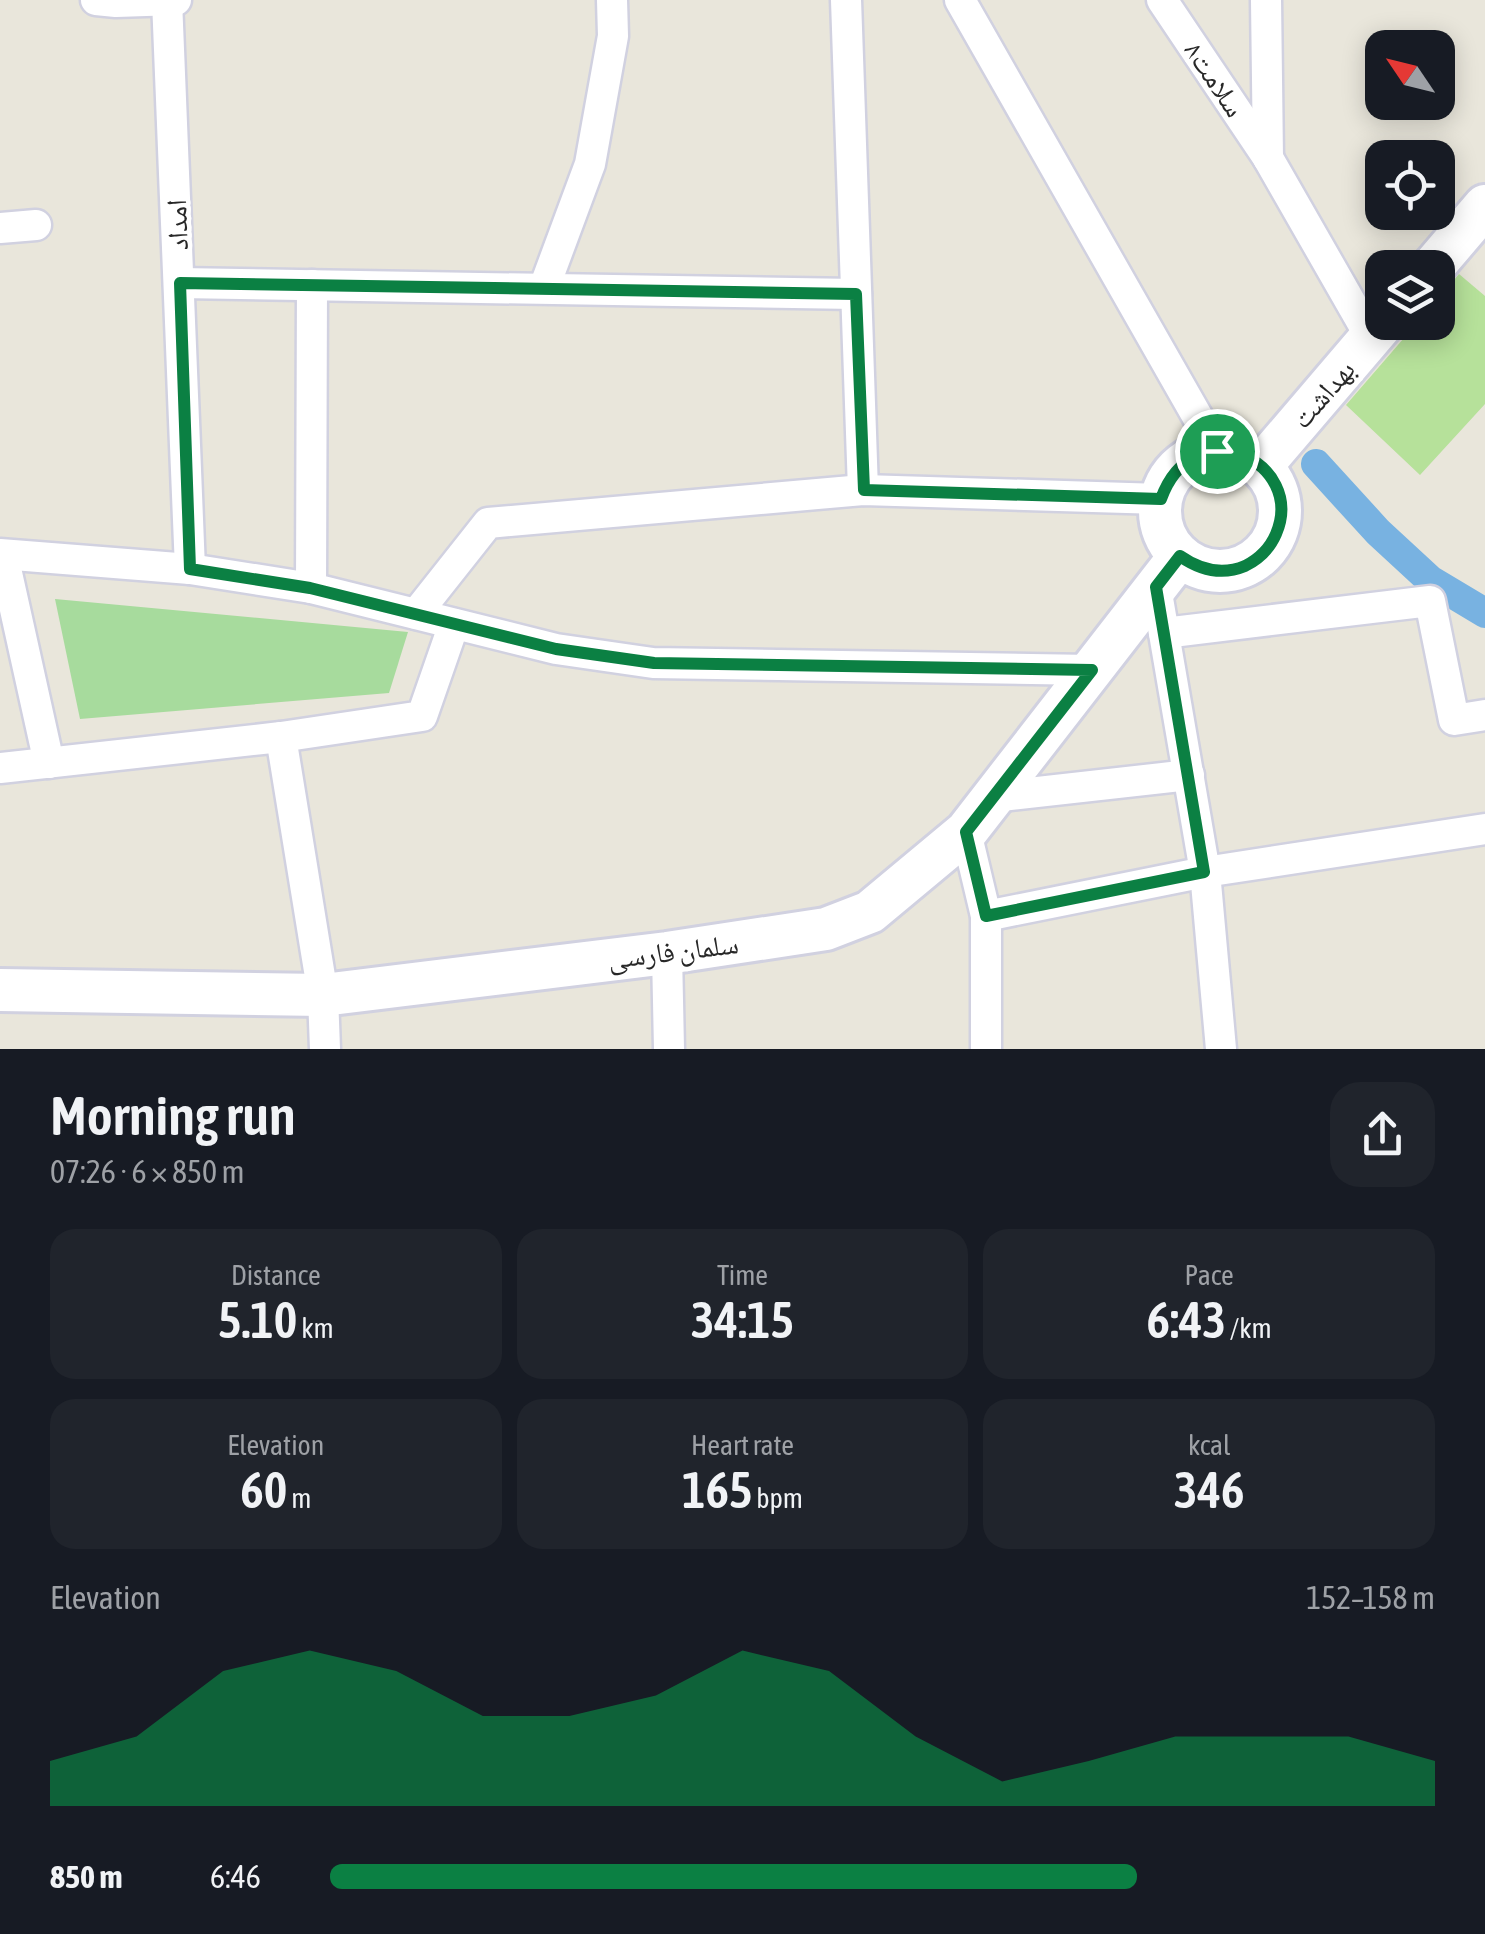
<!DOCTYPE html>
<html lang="en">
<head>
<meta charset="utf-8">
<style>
	body { margin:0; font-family:"Asap Condensed","Noto Naskh Arabic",sans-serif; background:#20242c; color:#f1f3f6; height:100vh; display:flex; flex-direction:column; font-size:38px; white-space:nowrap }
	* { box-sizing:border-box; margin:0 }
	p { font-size:32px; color:#9ea1a6 }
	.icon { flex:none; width:55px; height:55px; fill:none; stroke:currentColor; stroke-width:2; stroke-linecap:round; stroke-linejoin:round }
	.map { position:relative; height:1049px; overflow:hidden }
	.sheet { display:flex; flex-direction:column; background:#171b24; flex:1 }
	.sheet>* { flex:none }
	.needle { width:65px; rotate:305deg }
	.buttons { position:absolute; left:1365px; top:30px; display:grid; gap:20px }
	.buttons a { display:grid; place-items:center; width:90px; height:90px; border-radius:20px; background:#171b24; box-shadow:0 5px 25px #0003; font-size:50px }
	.pin { position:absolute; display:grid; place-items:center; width:85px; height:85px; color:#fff; margin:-42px; border:5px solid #fff; border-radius:50%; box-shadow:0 2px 10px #0007 }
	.round { display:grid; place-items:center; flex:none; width:105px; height:105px; border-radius:30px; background:#20242c }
	.summary { display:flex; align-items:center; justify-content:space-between; height:170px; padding:0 50px }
	h1 { font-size:55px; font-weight:600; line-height:75px }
	.figures { display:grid; grid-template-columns:repeat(3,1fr); gap:15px; height:170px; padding:10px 50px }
	.figures div { display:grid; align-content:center; border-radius:25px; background:#20242c; text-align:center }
	.figures b { font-size:50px; font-weight:600 }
	.figures small { font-size:28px; font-weight:400 }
	.figures p { font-size:28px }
	.chart { height:280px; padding:20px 50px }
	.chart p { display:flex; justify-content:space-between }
	.chart svg { width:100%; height:180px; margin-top:10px; fill:#0b8043; opacity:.7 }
	ul { padding:0 50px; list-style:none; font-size:32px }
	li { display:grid; grid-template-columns:160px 120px 1fr; align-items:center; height:75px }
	li i { height:25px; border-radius:12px; background:#0b8043 }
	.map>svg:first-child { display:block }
	.green { fill:#a7db9d }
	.pitch { fill:#b6e19a }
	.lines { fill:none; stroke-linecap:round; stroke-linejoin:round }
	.canal { stroke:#78b2e1; stroke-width:30 }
	.street-casing { stroke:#d1d1e0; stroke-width:35 }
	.secondary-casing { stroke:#d1d1e0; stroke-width:48 }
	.street { stroke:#fff; stroke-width:30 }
	.secondary { stroke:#fff; stroke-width:42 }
	.route-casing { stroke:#fff; stroke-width:20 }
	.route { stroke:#0b8043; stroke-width:12 }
	.labels { text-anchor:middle; stroke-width:9; stroke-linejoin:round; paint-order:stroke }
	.street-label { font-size:28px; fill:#282828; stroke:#fff }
</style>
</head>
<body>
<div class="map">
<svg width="1485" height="1049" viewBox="0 0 1485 1049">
	<rect width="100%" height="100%" fill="#e9e6db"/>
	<polygon class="green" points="55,599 408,632 389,693 80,719"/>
	<polygon class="pitch" points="1459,274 1485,296 1485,404 1420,475 1346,405 1417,323 1438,322 1438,299"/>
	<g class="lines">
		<polyline class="canal" points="1316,464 1378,532 1430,580 1485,613"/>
		<g class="street-casing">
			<g id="street">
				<polyline points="96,0 116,2 176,0"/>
				<polyline points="167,0 190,569"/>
				<polyline points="846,0 863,490"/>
				<polyline points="960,0 1217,451"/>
				<polyline points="1162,0 1268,158 1371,338"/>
				<polyline points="1266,0 1268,158"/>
				<polyline points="0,228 36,225"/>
				<polyline points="179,283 856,294"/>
				<polyline points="544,288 590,164 613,36 612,0"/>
				<polyline points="0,554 190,569 311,588 556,649 653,663 1092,670"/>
				<polyline points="3,555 49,763"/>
				<polyline points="1156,587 1205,872 1221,1049"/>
				<polyline points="311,588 312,285"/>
				<polyline points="416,614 488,523 863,490 1161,499"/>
				<polyline points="1164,633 1430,601 1454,720 1485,715"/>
				<polyline points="281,737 323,995 325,1049"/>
				<polyline points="0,768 281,737 422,716 454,624"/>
				<polyline points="992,797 1189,775"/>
				<polyline points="966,832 986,916 986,1049"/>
				<polyline points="986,916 1205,872 1485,829"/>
				<polyline points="667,953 669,1049"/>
			</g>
		</g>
		<g class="secondary-casing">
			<g id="secondary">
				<polyline points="1432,268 1485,206"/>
				<circle cx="1220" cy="511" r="60"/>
				<polyline points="1261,466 1384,322"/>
				<polyline points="0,990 323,995 667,953 826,929 870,912 966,832 1180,556"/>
			</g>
		</g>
		<use href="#street" class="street"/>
		<use href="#secondary" class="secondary"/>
	</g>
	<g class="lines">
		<g class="route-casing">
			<path id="route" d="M 180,283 L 856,294 L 864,490 L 1161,499 C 1193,409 1307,461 1276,534 C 1270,548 1259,559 1245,566 C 1221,576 1200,570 1180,556 L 1156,587 L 1204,872 L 986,916 L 966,832 L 1092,670 L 654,663 L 556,649 L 310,588 L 190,569 Z"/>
		</g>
		<use href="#route" class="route"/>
	</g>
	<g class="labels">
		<g class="street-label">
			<text transform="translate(1215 79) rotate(56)" y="10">سلامت۸</text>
			<text transform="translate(177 225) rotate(-92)" y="10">امداد</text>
			<text transform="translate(1323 394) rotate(-49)" y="10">بهداشت</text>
			<text transform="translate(673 951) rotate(-7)" y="10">سلمان فارسی</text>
		</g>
	</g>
</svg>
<div class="buttons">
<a><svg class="needle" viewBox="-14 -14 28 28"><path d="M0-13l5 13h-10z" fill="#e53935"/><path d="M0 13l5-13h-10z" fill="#9ea1a6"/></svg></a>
<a><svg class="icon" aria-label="locate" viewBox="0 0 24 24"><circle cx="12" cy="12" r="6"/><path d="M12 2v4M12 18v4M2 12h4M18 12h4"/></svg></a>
<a><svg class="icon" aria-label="layers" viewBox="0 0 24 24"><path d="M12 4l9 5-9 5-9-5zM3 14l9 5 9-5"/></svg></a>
</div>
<div class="pin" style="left:1217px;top:451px;background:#1e9e55"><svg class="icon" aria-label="arrive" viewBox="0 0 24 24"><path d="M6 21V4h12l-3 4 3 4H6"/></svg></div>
</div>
<section class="sheet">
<div class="summary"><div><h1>Morning run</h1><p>07:26 · 6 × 850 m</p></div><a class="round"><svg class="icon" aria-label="share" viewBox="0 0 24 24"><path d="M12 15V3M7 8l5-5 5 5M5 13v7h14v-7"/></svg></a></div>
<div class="figures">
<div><p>Distance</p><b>5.10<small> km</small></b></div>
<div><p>Time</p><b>34:15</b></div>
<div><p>Pace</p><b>6:43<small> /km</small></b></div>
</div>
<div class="figures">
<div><p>Elevation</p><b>60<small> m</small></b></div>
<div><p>Heart rate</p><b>165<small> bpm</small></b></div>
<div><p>kcal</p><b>346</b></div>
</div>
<div class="chart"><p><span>Elevation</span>152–158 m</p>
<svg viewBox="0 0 160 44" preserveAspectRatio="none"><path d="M0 44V33L10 27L20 11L30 6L40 11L50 22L60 22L70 17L80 6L90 11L100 27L110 38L120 33L130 27L140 27L150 27L160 33V44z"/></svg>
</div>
<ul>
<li><b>850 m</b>6:46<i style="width:73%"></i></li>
</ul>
</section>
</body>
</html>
